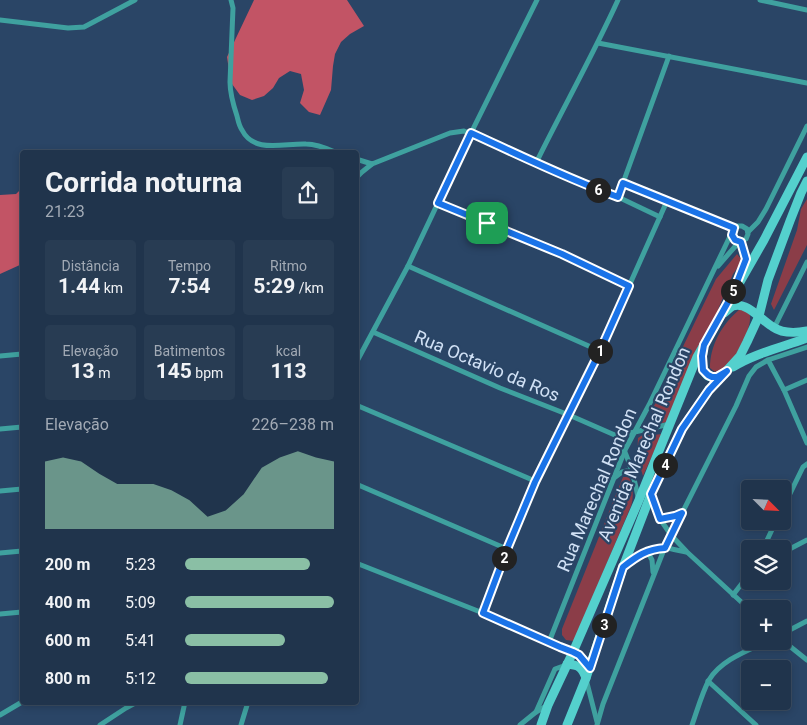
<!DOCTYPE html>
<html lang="pt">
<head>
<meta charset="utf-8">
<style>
	body { margin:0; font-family:Roboto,sans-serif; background:#283c53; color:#f1f3f6; height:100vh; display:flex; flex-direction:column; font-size:19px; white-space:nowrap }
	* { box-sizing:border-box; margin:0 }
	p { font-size:16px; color:#a2aab5 }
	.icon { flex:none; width:28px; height:28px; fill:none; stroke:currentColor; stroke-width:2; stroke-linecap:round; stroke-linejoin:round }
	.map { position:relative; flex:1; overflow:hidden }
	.details { position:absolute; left:20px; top:150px; width:339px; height:555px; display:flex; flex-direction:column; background:#20344c; border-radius:5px; box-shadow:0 2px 8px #0003,0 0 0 1px #3d4f64 }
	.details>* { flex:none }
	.needle { width:32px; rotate:114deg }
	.controls { position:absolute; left:741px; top:480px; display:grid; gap:10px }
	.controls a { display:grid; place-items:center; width:50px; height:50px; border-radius:5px; background:#20344c; box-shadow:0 2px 8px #0003,0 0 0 1px #3d4f64; font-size:25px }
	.pin { position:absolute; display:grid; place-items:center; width:42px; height:42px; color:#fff; margin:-21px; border-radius:10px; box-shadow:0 2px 8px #0006 }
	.km { position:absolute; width:25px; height:25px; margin:-12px; border-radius:50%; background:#222; color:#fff; font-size:14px; line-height:25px; text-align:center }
	.round { display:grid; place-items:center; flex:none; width:52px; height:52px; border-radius:5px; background:#283c53 }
	.summary { display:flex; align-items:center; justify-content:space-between; height:85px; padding:0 25px }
	h1 { font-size:28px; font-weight:700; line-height:38px }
	.figures { display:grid; grid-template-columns:repeat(3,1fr); gap:8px; height:85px; padding:5px 25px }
	.figures div { display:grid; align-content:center; border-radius:5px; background:#283c53; text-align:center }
	.figures b { font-size:21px; font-weight:700 }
	.figures small { font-size:14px; font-weight:400 }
	.figures p { font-size:14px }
	.chart { height:140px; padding:10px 25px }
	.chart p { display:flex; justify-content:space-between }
	.chart svg { width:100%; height:90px; margin-top:5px; fill:#8abfa5; opacity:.7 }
	ul { padding:0 25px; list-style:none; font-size:16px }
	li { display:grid; grid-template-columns:80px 60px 1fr; align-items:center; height:38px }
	li i { height:12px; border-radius:6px; background:#8abfa5 }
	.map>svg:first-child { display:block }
	.green { fill:#8b3d48 }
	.forest { fill:#c25465 }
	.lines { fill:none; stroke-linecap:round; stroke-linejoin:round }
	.street { stroke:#3fa19f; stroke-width:5 }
	.secondary { stroke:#54d0cd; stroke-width:9 }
	.route-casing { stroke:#fff; stroke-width:10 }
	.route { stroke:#1a73e8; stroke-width:6 }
	.labels { text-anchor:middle; stroke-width:4.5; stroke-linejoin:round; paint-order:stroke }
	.street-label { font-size:18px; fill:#d1e1f5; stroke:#2a4566 }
</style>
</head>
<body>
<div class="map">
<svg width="807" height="725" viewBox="0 0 807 725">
	<rect width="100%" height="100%" fill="#2a4566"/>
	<g class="green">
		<polygon points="807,199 807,245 774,310 771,304 797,230 801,209"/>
		<polygon points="737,254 741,259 740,264 733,274 719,307 716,318 667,422 658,424 653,419 652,410 716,279"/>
		<path d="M 740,309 L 749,311 C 750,314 750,316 750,319 C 750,332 731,371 717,372 C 714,372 713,370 710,368 C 710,345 722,324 740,309 Z"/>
		<path d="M 644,434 L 653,435 L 662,434 L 643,476 C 639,463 637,452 638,438 Z"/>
		<path d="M 623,477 L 629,477 C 633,486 634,496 631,506 L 574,641 L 566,640 L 562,635 L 562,629 Z"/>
	</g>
	<g class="forest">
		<polygon points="254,0 347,0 364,26 350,34 341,42 335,54 333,66 331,90 320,115 309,112 300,103 304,90 301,74 290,71 279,78 273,88 264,96 252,100 240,95 232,84 229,70 227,57"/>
		<polygon points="22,188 22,264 0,274 0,195 16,194"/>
	</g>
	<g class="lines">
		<g class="street">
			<path d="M 231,0 L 233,8 L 230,82 C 230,94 233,104 237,116 C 238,120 239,126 242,130 C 254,154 284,143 306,144 C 316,144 326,148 335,152"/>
			<polyline points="760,0 807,10"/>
			<polyline points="0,20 68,28 84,27 135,0"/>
			<polyline points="598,43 807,83"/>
			<polyline points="356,159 372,164 450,133 464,131 536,163 618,197 623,183 734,228"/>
			<path d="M 536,163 C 563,108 593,55 618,0"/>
			<polyline points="356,178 362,172 372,164"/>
			<polyline points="623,183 669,56"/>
			<polyline points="618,197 660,217"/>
			<polyline points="438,203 562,254 629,286"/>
			<polyline points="748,232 758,222 766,209 807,126"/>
			<polyline points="408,266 600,351"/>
			<polyline points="718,266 739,242"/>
			<polyline points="737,279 746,259 741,242"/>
			<polyline points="774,328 807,262"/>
			<polyline points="373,332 500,388 569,415 617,436 670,424"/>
			<polyline points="0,356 22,354"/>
			<polyline points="768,360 784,390 807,443"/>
			<polyline points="356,363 408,266 474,127 537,0"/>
			<polyline points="784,390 807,380"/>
			<polyline points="356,405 535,481"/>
			<polyline points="0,429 22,427"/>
			<path d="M 617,436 C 628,455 634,476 638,497"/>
			<polyline points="614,478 622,472 627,471 632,475"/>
			<polyline points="356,484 507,549"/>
			<polyline points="0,491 22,489"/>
			<polyline points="652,494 660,519 671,535 687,552 750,610"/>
			<polyline points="782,510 803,467 807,464"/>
			<polyline points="660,519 675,516 682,513"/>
			<polyline points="763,549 776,521"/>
			<polyline points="647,551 652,560 653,572"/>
			<polyline points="0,553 22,551"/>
			<polyline points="782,553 807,540"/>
			<polyline points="356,563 483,613 559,647 573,652"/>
			<path d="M 625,565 C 637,556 650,546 666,548 C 673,549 680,551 686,552"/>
			<polyline points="733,595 750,573"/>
			<polyline points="483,613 535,481 600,351 667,201"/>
			<polyline points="0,614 22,612"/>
			<polyline points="782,634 807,621"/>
			<polyline points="782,640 807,660"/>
			<polyline points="549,642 625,450 649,405 733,230 737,226 742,226 747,229 748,234 746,239 739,242 733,238 732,233"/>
			<polyline points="586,679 597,722"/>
			<polyline points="708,681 756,725"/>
			<polyline points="536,712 555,669 566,665"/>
			<polyline points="0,715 22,702"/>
			<polyline points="100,725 126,708 137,702"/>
			<polyline points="180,725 185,702"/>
			<polyline points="241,725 248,702"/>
			<polyline points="520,725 536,712 548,705"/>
			<polyline points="597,725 603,704 665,547 736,406 749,376 756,367 768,360 807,347"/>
			<path d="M 692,725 C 697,711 702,693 709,680 C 721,660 747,651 768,641"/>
		</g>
		<g class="secondary">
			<path d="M 724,313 C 727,311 730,307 733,306 C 747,301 762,321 773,327 C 783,334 796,333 807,331"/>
			<path d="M 703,351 C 701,364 702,385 722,374"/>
			<path d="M 733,367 C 753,354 783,347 807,338"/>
			<polyline points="573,652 579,655 590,668"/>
			<path d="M 567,664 C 579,665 582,667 586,678"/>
			<polyline points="541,725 548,705 573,652 639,500 697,357 764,240 807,157"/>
			<polyline points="567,725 586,678 623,567 651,494 682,429 709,390 740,356 747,342 759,316 768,280 790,221 801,193 807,181"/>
		</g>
	</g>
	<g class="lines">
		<g class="route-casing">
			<path id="route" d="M 471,133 C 519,155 568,179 618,197 L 623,183 L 734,228 L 732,235 L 735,240 L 741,242 L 746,259 L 732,295 L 704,345 L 702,356 L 703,370 L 708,375 L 712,377 L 717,377 L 727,371 L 709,390 L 682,429 L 651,494 L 660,519 L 675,516 L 682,513 L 665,548 C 647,549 637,556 623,567 L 590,668 L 579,655 L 573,652 L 560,647 L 483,613 L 507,549 L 535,482 L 600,351 L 629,286 L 562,254 L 438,203 Z"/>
		</g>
		<use href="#route" class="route"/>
	</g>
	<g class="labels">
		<g class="street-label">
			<text transform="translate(487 366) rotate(23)" y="6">Rua Octavio da Ros</text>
			<text transform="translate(644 444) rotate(-67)" y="6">Avenida Marechal Rondon</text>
			<text transform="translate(597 490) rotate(-67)" y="6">Rua Marechal Rondon</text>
		</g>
	</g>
</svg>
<div class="controls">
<a><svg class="needle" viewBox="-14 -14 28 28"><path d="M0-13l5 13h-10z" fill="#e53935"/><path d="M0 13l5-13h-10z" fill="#a2aab5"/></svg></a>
<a><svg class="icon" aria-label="layers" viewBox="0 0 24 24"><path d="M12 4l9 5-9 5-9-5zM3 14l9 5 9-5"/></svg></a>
<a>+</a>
<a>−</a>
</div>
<div class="pin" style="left:487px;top:223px;background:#1e9e55"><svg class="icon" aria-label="arrive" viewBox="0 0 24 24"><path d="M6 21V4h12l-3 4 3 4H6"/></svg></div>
<b class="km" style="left:600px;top:351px">1</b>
<b class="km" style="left:504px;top:558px">2</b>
<b class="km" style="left:604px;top:625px">3</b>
<b class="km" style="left:665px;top:465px">4</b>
<b class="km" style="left:733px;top:291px">5</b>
<b class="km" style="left:598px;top:190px">6</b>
<section class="details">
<div class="summary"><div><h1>Corrida noturna</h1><p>21:23</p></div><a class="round"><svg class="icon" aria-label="share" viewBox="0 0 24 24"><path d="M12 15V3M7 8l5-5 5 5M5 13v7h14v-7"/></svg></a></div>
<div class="figures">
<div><p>Distância</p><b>1.44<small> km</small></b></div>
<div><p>Tempo</p><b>7:54</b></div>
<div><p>Ritmo</p><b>5:29<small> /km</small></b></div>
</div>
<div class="figures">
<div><p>Elevação</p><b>13<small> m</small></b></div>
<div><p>Batimentos</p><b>145<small> bpm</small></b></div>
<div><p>kcal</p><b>113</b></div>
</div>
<div class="chart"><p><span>Elevação</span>226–238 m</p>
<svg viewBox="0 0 160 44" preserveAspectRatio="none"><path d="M0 44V11L10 9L20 11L30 17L40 22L50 22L60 22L70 25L80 30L90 38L100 35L110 27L120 14L130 9L140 6L150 9L160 11V44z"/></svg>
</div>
<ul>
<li><b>200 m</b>5:23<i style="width:84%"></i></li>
<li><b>400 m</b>5:09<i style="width:100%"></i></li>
<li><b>600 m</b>5:41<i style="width:67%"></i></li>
<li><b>800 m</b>5:12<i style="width:96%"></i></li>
</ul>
</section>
</div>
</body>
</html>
